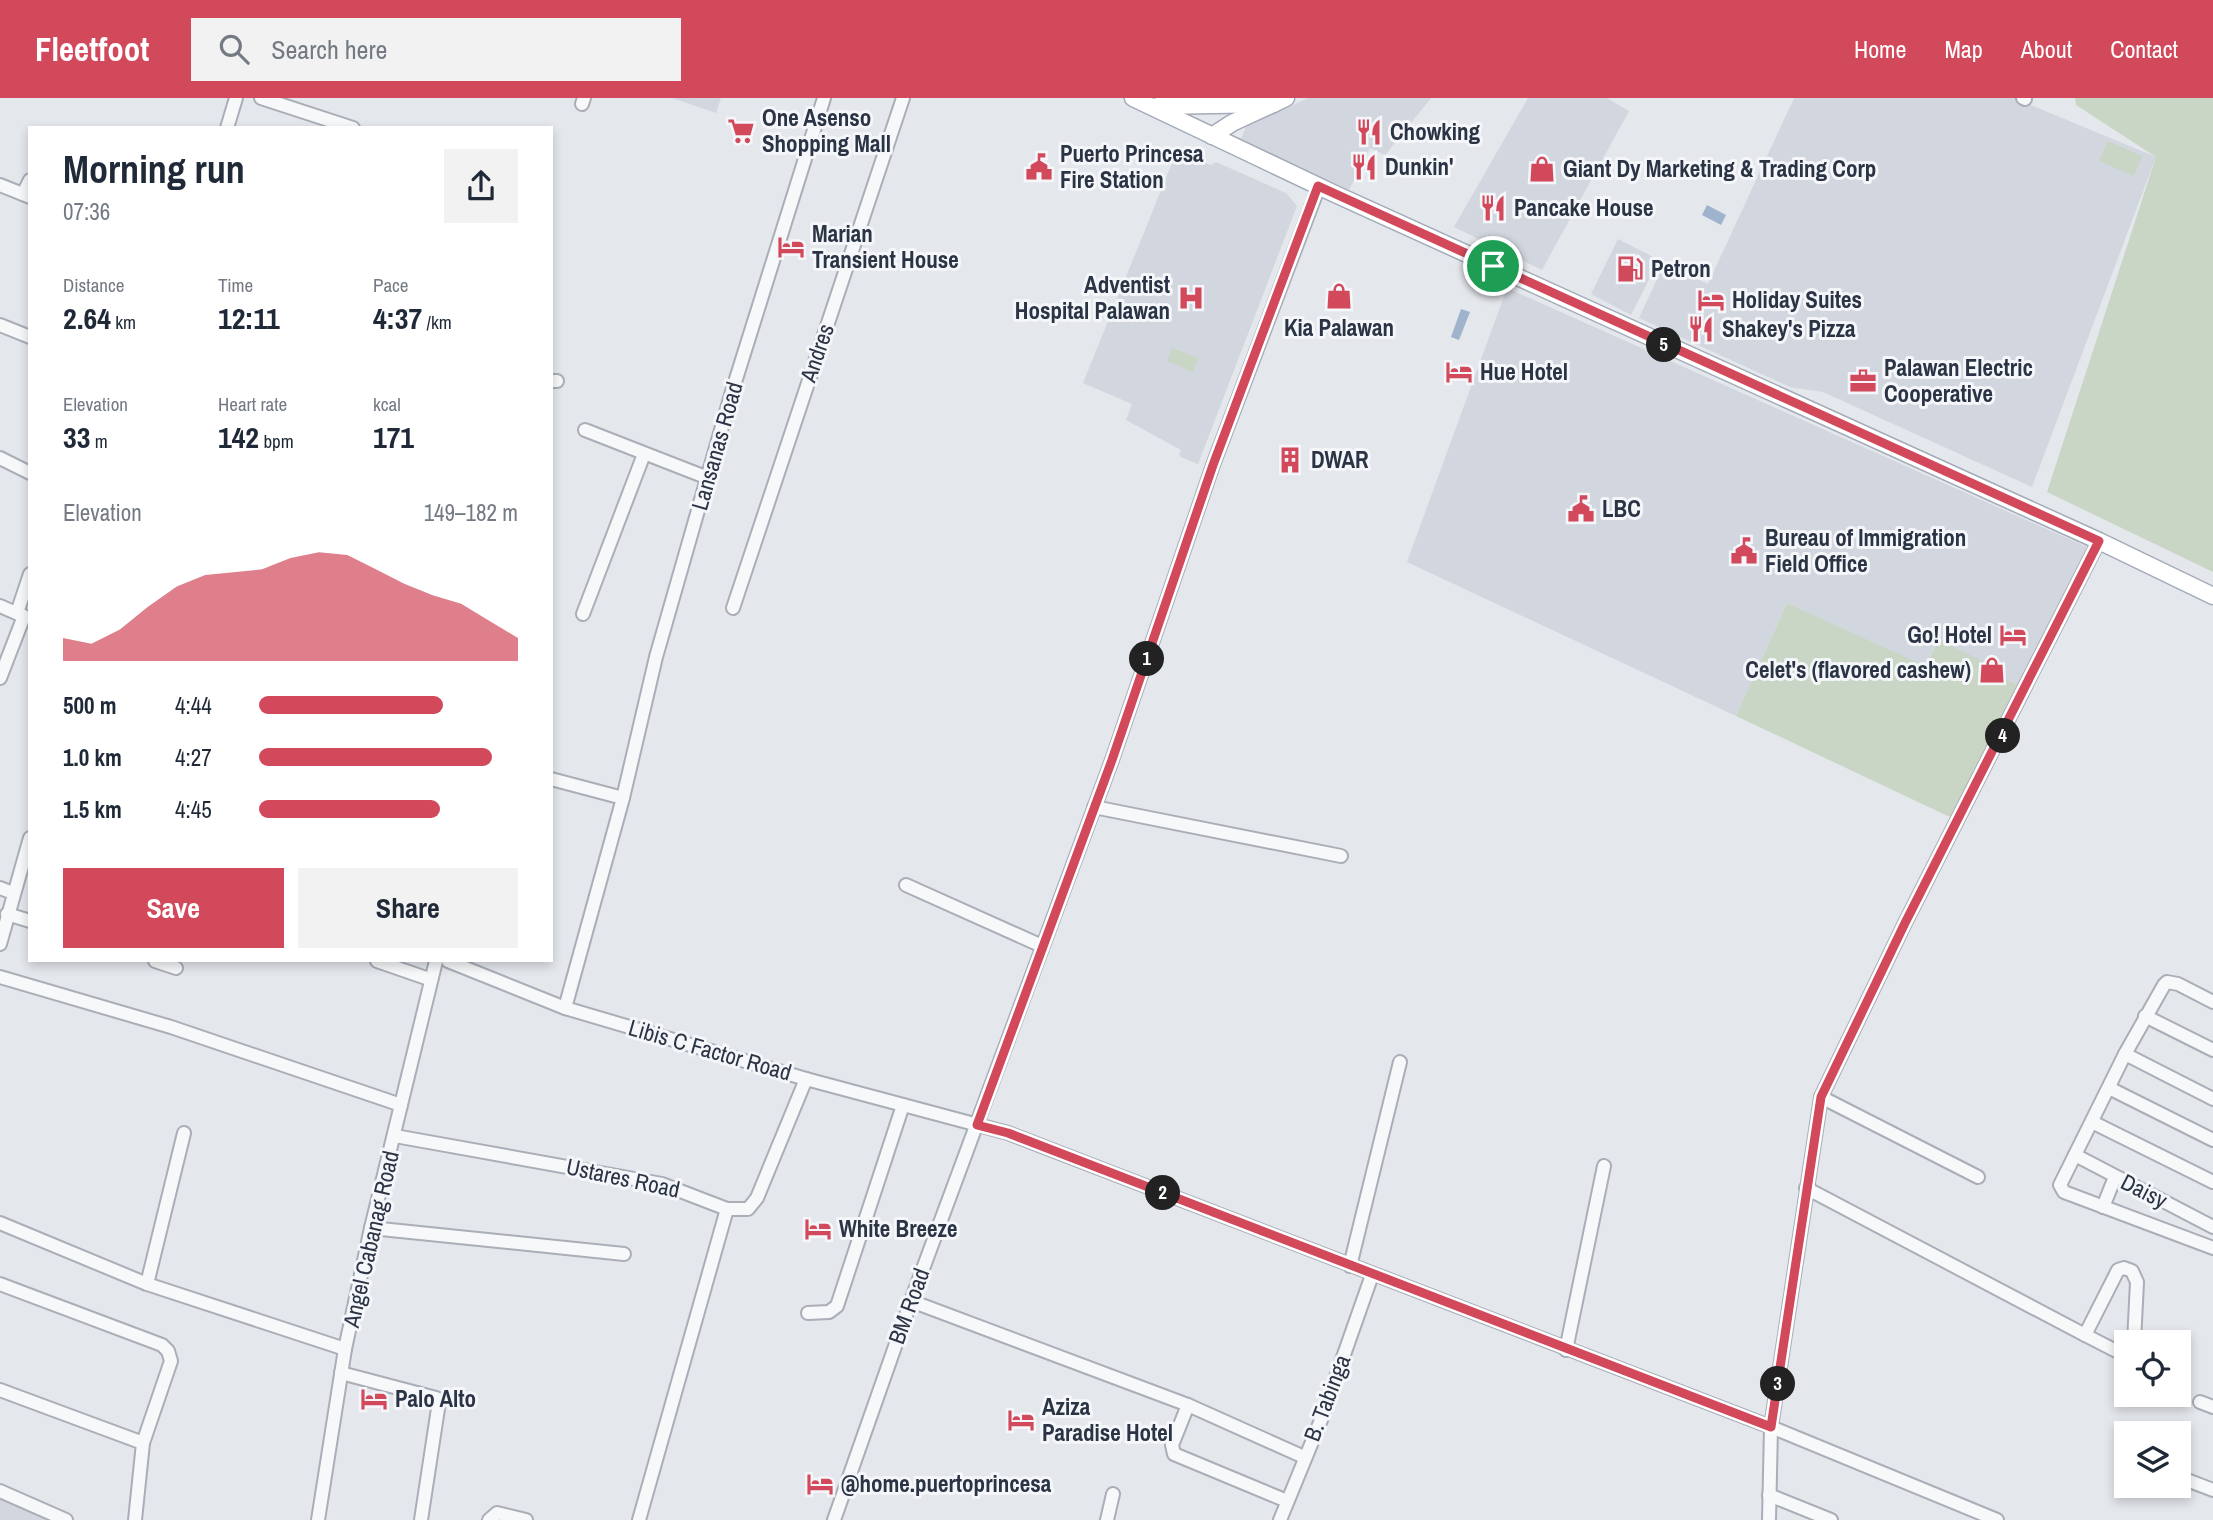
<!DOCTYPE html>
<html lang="en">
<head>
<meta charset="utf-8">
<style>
	body { margin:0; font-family:"Archivo Narrow",sans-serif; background:#f2f2f3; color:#1f2937; height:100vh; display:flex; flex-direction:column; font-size:26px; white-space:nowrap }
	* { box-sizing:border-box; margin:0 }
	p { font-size:23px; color:#747a83 }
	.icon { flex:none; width:38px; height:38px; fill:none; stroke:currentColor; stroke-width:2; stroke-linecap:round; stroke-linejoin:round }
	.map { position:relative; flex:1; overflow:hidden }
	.details { position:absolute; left:28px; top:28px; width:525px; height:836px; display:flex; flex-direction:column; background:#fff; border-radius:0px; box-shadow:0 4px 10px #0003 }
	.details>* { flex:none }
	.fabs { position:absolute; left:2114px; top:1232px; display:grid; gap:14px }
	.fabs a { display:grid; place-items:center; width:77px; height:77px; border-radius:0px; background:#fff; box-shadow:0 4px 10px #0003; font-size:35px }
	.pin { position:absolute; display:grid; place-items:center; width:60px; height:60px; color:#fff; margin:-30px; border:4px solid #fff; border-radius:50%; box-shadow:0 2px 7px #0007 }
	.km { position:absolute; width:35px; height:35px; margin:-18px; border-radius:50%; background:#222; color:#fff; font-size:19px; line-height:35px; text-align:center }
	.round { display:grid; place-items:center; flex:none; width:74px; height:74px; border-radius:0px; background:#f2f2f3 }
	.summary { display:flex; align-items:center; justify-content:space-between; height:119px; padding:0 35px }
	h1 { font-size:38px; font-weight:800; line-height:52px }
	.metrics { display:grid; grid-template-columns:repeat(3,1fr); gap:10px; height:119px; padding:7px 35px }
	.metrics div { display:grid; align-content:center }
	.metrics b { font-size:30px; font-weight:800 }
	.metrics small { font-size:19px; font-weight:400 }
	.metrics p { font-size:19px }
	.chart { height:196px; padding:14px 35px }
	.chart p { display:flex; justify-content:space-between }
	.chart svg { width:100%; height:126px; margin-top:7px; fill:#d1495b; opacity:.7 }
	.cta { display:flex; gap:14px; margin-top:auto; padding:14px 35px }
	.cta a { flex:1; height:80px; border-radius:0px; background:#d1495b; color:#fff; font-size:28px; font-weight:800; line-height:80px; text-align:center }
	.cta a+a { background:#f2f2f3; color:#1f2937 }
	ul { padding:0 35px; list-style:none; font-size:23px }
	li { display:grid; grid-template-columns:112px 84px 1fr; align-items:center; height:52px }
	li i { height:18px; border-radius:9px; background:#d1495b }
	header { display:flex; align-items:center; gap:42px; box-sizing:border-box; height:98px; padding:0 35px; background:#d1495b; color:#fff }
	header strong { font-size:33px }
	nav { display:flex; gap:38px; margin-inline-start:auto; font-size:24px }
	.search { width:490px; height:63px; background:#f2f2f3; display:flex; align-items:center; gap:18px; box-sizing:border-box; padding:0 24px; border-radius:0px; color:#747a83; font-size:26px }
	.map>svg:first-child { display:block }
	.built { fill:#d2d6de }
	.green { fill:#c9d6c5 }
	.water { fill:#9fb4cc }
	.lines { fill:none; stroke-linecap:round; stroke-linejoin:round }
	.minor-casing { stroke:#a9aeb7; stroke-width:16 }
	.major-casing { stroke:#a3abb8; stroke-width:19 }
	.minor { stroke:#f7f8fa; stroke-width:12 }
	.major { stroke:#fff; stroke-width:16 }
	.route-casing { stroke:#fff; stroke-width:14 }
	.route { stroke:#d1495b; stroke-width:9 }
	.labels { text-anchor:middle; stroke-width:6; stroke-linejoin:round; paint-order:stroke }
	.poi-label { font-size:23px; font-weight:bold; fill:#2b3445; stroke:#f4f6f9; text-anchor:start }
	.street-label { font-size:23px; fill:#2b3445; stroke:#f4f6f9 }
</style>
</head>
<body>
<header>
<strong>Fleetfoot</strong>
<div class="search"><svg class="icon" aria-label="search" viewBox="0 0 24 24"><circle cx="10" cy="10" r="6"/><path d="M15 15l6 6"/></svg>Search here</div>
<nav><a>Home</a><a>Map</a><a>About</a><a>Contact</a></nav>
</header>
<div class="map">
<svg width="2213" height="1422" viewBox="0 0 2213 1422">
	<rect width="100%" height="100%" fill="#e4e7ec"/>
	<g class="built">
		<polygon points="672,0 721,0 716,15"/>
		<polygon points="1308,0 1431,0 1385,57 1370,50 1349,92 1240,43 1246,29"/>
		<polygon points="1528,0 1607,0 1629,13 1542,172 1454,129"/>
		<polygon points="1794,0 2014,0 2156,59 2032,389 1823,294 1790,289 1639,220 1664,166 1708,186"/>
		<polygon points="1179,48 1196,56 1200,62 1210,67 1216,64 1286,95 1297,108 1198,366 1179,358 1181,352 1126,322 1132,306 1083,285"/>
		<polygon points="1618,141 1659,162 1631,217 1591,196"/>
		<polygon points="1507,190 2089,450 2021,588 1980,570 1982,563 1937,542 1925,569 1787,505 1736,618 1407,464"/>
		<polygon points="0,1393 66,1422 0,1422"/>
	</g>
	<g class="green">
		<polygon points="2075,0 2213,0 2213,474 2047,394 2156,59 2076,7"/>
		<polygon points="2108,43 2142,58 2134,78 2099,63"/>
		<polygon points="1172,250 1198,260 1193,274 1167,263"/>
		<polygon points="1787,505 1925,568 1938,542 1983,563 1980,570 2021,588 1952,720 1736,618"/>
	</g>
	<g class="water">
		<polygon points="1707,107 1726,117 1721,127 1702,117"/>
		<polygon points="1461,211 1470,214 1459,242 1451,239"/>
	</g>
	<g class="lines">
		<g class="minor-casing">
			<g id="minor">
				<polyline points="261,0 353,30"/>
				<polyline points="2023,0 2025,1"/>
				<polyline points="582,6 584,0"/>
				<polyline points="227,30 236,0"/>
				<polyline points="0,87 30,99"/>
				<polyline points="23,96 30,82"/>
				<polyline points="0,227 30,239"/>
				<polyline points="551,283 557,283"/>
				<polyline points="585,332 708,380"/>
				<polyline points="0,360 30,375"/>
				<polyline points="0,508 23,518"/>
				<polyline points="733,510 903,0"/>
				<polyline points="583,516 644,356"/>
				<polyline points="0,580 24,518 17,515 30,476"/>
				<polyline points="551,681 623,700"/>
				<polyline points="1094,709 1341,758"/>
				<polyline points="906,787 1042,848"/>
				<polyline points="0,790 13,795"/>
				<polyline points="7,816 30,823"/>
				<polyline points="0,846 30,740"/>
				<polyline points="155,863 176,870"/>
				<polyline points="377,863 429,881"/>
				<polyline points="448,863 565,910 806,981 1008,1035 1771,1329 1997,1422"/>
				<polyline points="0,879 171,929 401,1007"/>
				<polyline points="2213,904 2178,886 2167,884 2164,887 2125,956 2060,1087 2064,1094 2213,1150"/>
				<polyline points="565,910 623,700 656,559 731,297 824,0"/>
				<polyline points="2145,918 2213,952"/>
				<polyline points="2125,956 2213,1001"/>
				<polyline points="2109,990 2213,1042"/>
				<polyline points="1821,999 1978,1079"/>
				<polyline points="2092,1024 2213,1084"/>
				<polyline points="395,1038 662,1086 727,1111 748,1111 757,1100 806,981"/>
				<polyline points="2075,1057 2213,1129"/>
				<polyline points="1806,1090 2085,1237 2118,1172 2124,1170 2132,1173 2137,1184 2134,1244"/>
				<polyline points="2103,1109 2115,1079"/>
				<polyline points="0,1125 147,1186 345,1251"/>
				<polyline points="371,1130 624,1156"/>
				<polyline points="1350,1168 1400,964"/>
				<polyline points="0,1186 162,1247 168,1253 171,1263 143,1345 135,1422"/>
				<polyline points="147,1186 184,1035"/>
				<polyline points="911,1203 1188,1307 1304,1359"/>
				<polyline points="808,1215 829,1214 837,1208 903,1007"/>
				<polyline points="2085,1237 2126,1258"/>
				<polyline points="1566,1252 1604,1068"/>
				<polyline points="341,1275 436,1300 439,1304 421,1422"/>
				<polyline points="0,1292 143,1345"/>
				<polyline points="2200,1304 2213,1309"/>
				<polyline points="1188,1307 1172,1347 1174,1356 1287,1403"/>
				<polyline points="2179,1379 2213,1392"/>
				<polyline points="0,1393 66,1422"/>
				<polyline points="1769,1397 1831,1422"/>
				<polyline points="318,1422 345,1251 371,1130 436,863"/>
				<polyline points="489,1422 497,1415 526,1422"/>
				<polyline points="639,1422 727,1111"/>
				<polyline points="834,1422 911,1203 1112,662 1213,367 1319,88"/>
				<polyline points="1107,1422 1113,1396"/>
				<polyline points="1280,1422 1321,1322 1372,1177"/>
				<polyline points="1769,1422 1771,1329 1821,999 1905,825 2099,443"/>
			</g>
		</g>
		<g class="major-casing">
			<g id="major">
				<polyline points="1133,0 1335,96 2099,443 2213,498"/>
				<polyline points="1157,8 1274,6"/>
				<polyline points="1212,38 1232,25 1286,0"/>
			</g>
		</g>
		<use href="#minor" class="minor"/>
		<use href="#major" class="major"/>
	</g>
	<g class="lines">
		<g class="route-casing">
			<polygon id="route" points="1318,88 2099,443 1905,825 1821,999 1771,1329 1008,1035 977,1027 1112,662 1213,367"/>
		</g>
		<use href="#route" class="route"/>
	</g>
	<defs>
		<g id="supermarket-bare" transform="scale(2.1)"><path d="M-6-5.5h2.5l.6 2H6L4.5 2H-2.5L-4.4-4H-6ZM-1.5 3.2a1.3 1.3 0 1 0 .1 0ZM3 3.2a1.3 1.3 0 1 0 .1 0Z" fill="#d1495b" stroke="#f4f6f9" stroke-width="2.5" paint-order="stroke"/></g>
		<g id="restaurant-bare" transform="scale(2.1)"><path d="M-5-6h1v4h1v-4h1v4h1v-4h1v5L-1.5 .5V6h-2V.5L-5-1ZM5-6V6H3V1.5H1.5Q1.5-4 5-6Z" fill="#d1495b" stroke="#f4f6f9" stroke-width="2.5" paint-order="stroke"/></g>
		<g id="civic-bare" transform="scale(2.1)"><path d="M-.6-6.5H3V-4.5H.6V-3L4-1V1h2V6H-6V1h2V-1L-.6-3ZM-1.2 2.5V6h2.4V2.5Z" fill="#d1495b" stroke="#f4f6f9" stroke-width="2.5" paint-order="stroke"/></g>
		<g id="shop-bare" transform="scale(2.1)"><path d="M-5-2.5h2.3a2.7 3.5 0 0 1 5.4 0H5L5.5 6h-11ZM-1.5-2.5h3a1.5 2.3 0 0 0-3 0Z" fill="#d1495b" stroke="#f4f6f9" stroke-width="2.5" paint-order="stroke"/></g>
		<g id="hotel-bare" transform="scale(2.1)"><path d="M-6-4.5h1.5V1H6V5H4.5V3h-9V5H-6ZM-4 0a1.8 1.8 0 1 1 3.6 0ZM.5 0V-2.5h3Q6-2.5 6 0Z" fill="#d1495b" stroke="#f4f6f9" stroke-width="2.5" paint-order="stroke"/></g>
		<g id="fuel-bare" transform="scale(2.1)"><path d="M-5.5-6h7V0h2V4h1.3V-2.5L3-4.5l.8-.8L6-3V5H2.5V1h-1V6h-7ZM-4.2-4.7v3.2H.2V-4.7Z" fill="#d1495b" stroke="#f4f6f9" stroke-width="2.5" paint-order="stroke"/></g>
		<g id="hospital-bare" transform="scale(2.1)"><path d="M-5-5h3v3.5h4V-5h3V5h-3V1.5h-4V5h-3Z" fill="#d1495b" stroke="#f4f6f9" stroke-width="2.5" paint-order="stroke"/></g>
		<g id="office-bare" transform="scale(2.1)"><path d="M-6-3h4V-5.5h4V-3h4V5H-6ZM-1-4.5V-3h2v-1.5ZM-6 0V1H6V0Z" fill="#d1495b" stroke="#f4f6f9" stroke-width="2.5" paint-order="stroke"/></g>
		<g id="building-bare" transform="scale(2.1)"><path d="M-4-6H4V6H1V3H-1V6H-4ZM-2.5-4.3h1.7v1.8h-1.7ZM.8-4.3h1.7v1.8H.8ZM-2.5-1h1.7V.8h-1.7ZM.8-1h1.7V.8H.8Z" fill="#d1495b" stroke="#f4f6f9" stroke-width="2.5" paint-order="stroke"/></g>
	</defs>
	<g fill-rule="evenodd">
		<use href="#supermarket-bare" x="741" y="33"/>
		<use href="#restaurant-bare" x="1369" y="34"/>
		<use href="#civic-bare" x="1039" y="69"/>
		<use href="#restaurant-bare" x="1364" y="69"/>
		<use href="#shop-bare" x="1542" y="71"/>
		<use href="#restaurant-bare" x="1493" y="110"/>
		<use href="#hotel-bare" x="791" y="149"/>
		<use href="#fuel-bare" x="1630" y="171"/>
		<use href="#shop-bare" x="1339" y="198"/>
		<use href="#hospital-bare" x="1191" y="200"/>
		<use href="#hotel-bare" x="1711" y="202"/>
		<use href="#restaurant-bare" x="1701" y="231"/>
		<use href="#hotel-bare" x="1459" y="274"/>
		<use href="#office-bare" x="1863" y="283"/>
		<use href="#building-bare" x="1290" y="362"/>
		<use href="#civic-bare" x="1581" y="411"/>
		<use href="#civic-bare" x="1744" y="453"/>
		<use href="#hotel-bare" x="2013" y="537"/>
		<use href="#shop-bare" x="1992" y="572"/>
		<use href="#hotel-bare" x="818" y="1131"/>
		<use href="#hotel-bare" x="374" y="1301"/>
		<use href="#hotel-bare" x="1021" y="1322"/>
		<use href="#hotel-bare" x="820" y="1386"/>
	</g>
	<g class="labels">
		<g class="poi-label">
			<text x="762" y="28">One Asenso<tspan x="762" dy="26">Shopping Mall</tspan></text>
			<text x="1390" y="42">Chowking</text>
			<text x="1060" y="64">Puerto Princesa<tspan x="1060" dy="26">Fire Station</tspan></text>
			<text x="1385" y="77">Dunkin'</text>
			<text x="1563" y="79">Giant Dy Marketing &amp; Trading Corp</text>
			<text x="1514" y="118">Pancake House</text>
			<text x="812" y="144">Marian<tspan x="812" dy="26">Transient House</tspan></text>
			<text x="1651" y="179">Petron</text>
			<text x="1170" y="195" text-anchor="end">Adventist<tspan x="1170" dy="26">Hospital Palawan</tspan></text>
			<text x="1732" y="210">Holiday Suites</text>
			<text x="1339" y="238" text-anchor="middle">Kia Palawan</text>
			<text x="1722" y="239">Shakey's Pizza</text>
			<text x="1884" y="278">Palawan Electric<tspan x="1884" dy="26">Cooperative</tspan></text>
			<text x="1480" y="282">Hue Hotel</text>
			<text x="1311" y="370">DWAR</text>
			<text x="1602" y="419">LBC</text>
			<text x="1765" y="448">Bureau of Immigration<tspan x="1765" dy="26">Field Office</tspan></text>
			<text x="1992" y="545" text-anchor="end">Go! Hotel</text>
			<text x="1971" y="580" text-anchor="end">Celet's (flavored cashew)</text>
			<text x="839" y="1139">White Breeze</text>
			<text x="395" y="1309">Palo Alto</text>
			<text x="1042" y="1317">Aziza<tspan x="1042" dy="26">Paradise Hotel</tspan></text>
			<text x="841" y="1394">@home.puertoprincesa</text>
		</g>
		<g class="street-label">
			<text transform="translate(817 255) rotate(-71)" y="8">Andres</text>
			<text transform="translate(717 348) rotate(-74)" y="8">Lansanas Road</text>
			<text transform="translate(710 952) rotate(16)" y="8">Libis C Factor Road</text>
			<text transform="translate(623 1080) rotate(12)" y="8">Ustares Road</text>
			<text transform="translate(2144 1093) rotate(27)" y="8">Daisy</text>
			<text transform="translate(371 1141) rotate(-77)" y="8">Angel Cabanag Road</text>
			<text transform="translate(909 1208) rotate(-70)" y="8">BM Road</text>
			<text transform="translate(1327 1300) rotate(-69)" y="8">B. Tabinga</text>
		</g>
	</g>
</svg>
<div class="fabs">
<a><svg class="icon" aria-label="locate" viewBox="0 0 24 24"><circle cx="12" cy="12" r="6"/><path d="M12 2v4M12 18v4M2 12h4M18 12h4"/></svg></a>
<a><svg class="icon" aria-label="layers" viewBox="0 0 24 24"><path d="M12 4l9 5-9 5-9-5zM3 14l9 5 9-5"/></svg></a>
</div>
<div class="pin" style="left:1493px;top:168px;background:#1e9e55"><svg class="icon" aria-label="arrive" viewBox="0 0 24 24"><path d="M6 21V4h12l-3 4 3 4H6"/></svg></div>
<b class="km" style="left:1147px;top:561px">1</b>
<b class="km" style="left:1163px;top:1095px">2</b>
<b class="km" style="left:1778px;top:1286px">3</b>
<b class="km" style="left:2003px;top:638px">4</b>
<b class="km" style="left:1664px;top:247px">5</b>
<section class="details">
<div class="summary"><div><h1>Morning run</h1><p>07:36</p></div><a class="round"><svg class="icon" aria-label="share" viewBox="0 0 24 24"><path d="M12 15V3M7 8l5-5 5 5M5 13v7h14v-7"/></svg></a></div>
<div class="metrics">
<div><p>Distance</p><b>2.64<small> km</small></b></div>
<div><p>Time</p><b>12:11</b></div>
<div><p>Pace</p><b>4:37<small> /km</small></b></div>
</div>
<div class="metrics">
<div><p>Elevation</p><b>33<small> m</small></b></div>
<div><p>Heart rate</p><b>142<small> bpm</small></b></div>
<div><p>kcal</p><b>171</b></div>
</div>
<div class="chart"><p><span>Elevation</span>149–182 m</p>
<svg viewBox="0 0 160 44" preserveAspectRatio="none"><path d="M0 44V36L10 38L20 33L30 25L40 18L50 14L60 13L70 12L80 8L90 6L100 7L110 12L120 17L130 21L140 24L150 30L160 36V44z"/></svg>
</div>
<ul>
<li><b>500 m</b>4:44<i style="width:71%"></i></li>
<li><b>1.0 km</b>4:27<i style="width:90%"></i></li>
<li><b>1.5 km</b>4:45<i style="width:70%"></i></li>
</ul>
<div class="cta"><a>Save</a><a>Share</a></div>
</section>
</div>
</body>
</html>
